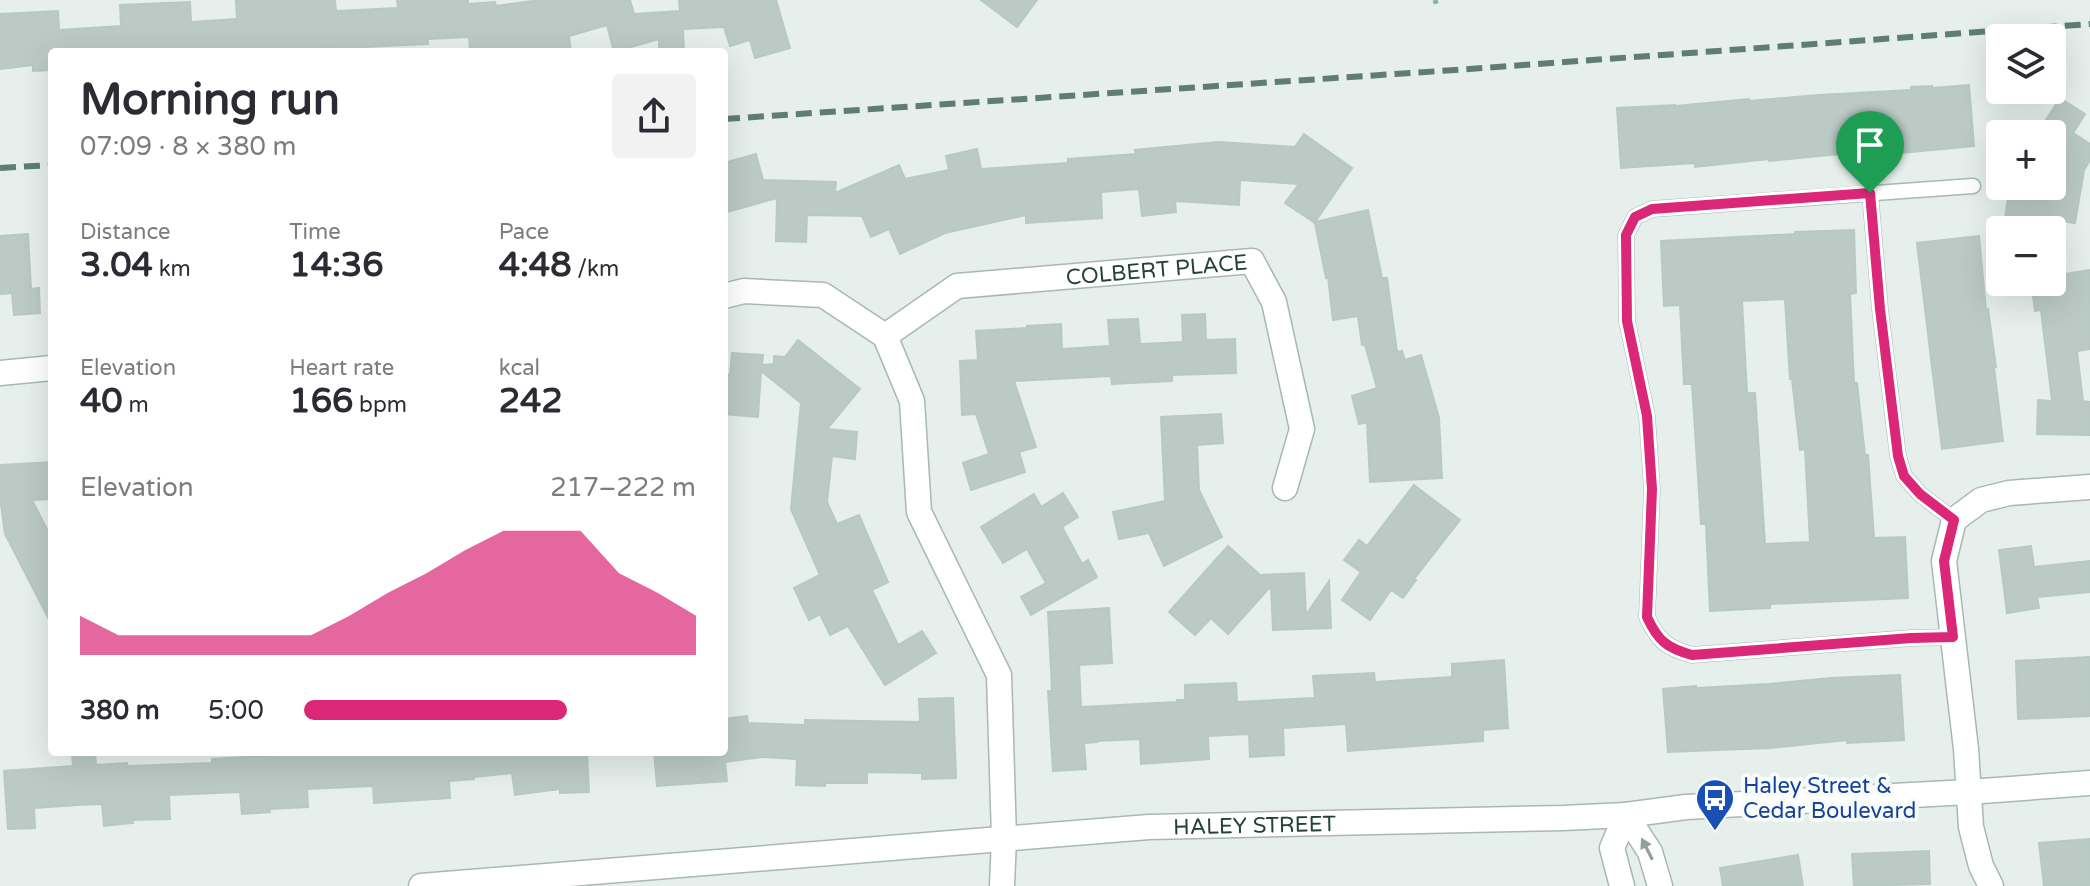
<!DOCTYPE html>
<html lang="en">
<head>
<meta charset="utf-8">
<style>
	body { margin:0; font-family:"Varela Round",sans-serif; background:#f2f2f3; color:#2b2b33; height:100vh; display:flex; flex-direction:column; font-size:30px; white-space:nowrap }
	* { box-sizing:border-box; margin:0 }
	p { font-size:26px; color:#7c7c81 }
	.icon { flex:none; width:44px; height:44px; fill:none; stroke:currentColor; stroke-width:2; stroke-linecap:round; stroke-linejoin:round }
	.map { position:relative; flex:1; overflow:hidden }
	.side { position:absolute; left:48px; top:48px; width:680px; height:708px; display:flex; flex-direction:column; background:#fff; border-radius:8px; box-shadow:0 8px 32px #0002 }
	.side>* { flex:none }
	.fabs { position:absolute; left:1986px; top:24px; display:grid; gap:16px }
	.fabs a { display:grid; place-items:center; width:80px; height:80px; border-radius:8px; background:#fff; box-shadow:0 8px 32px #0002; font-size:40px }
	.pin { position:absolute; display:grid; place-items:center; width:68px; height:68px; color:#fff; margin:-82px -34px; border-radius:50% 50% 50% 0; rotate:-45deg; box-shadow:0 0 8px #0007 }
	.pin .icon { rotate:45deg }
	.round { display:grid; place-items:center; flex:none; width:84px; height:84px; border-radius:8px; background:#f2f2f3 }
	.overview { display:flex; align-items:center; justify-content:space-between; height:136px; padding:0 32px }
	h1 { font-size:44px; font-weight:800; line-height:60px }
	.metrics { display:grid; grid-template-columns:repeat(3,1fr); gap:12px; height:136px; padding:8px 32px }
	.metrics div { display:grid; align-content:center }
	.metrics b { font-size:34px; font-weight:800 }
	.metrics small { font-size:22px; font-weight:400 }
	.metrics p { font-size:22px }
	.chart { height:224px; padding:16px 32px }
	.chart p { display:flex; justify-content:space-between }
	.chart svg { width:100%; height:144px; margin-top:8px; fill:#db2777; opacity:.7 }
	ul { padding:0 32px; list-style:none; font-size:26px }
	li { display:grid; grid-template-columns:128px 96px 1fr; align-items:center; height:60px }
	li i { height:20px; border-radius:10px; background:#db2777 }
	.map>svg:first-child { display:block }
	.building { fill:#bbcac4; stroke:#b8c9c2; stroke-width:2; fill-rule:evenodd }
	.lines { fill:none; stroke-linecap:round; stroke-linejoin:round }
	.service-casing { stroke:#a8b8b2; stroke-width:17 }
	.minor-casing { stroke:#a8b8b2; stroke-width:27 }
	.tertiary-casing { stroke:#a8b8b2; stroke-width:27 }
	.path { stroke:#86b3a5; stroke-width:5; stroke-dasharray:4 6; stroke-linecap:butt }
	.service { stroke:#fff; stroke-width:14 }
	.minor { stroke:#fff; stroke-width:24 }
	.tertiary { stroke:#fff; stroke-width:24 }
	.rail { stroke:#5f7d75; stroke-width:6; stroke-dasharray:16 8; stroke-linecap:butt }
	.oneway { fill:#92a09c }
	.route-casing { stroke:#fff; stroke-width:16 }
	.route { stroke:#db2777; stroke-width:10 }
	.labels { text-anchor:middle; stroke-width:8; stroke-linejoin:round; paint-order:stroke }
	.street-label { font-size:22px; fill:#24423a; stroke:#f7fbf9 }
	.transit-label { font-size:22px; fill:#164399; stroke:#f7fbf9; text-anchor:start }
</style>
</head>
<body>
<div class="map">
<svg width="2090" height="886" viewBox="0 0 2090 886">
	<rect width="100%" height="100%" fill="#e6efeb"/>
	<g class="building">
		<polygon points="236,0 335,0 336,11 398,8 397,0 468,0 468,4 495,2 496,6 540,0 630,0 634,14 680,11 679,0 776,0 790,48 755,58 750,40 730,46 724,27 683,29 684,52 659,52 659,39 614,52 607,25 569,36 571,52 470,52 469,37 428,39 428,44 364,47 364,52 337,52 337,47 271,52 52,52 52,70 33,71 33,65 0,69 0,14 58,11 59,30 121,26 120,5 190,2 191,22 237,19"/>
		<polygon points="981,0 1037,0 1017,27"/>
		<polygon points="1969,85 1974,146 1900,153 1840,156 1840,154 1769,161 1769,159 1695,167 1695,163 1621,168 1617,108 1675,105 1675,106 1749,99 1749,101 1818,95 1911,90 1911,87 1932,86 1932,88"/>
		<polygon points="2060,98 2085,114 2073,133 2090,144 2090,160 2084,170 2075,223 2054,220 2056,230 2003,230 2010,186 2052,186 2052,134 2037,134"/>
		<polygon points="1304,134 1352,168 1315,222 1368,210 1382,278 1387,278 1397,352 1402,351 1405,360 1421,355 1439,418 1442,478 1370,482 1367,422 1359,424 1352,396 1377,388 1365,345 1362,345 1358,316 1333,320 1328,277 1326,278 1315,223 1285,203 1299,184 1240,180 1239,205 1175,201 1176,212 1142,216 1139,189 1101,192 1102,218 1026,223 1026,215 945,233 900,254 889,229 871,237 862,216 807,215 806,242 776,241 777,198 724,213 724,163 756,154 763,180 836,182 835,193 899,165 905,179 949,170 946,156 977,149 981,169 1068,163 1068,159 1136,154 1135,150 1218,142 1295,147"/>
		<path d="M 1854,230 L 1856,293 L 1850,294 L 1854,383 L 1857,383 L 1865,455 L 1868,455 L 1874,538 L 1905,537 L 1908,598 L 1770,604 L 1770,608 L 1710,611 L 1706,524 L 1701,524 L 1692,384 L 1684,384 L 1680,305 L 1664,306 L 1661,241 L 1795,234 L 1795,232 ZM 1785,299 L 1790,379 L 1792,379 L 1800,450 L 1805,449 L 1810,542 L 1765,544 L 1755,393 L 1747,393 L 1742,301 Z"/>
		<polygon points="28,234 31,289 39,288 40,313 14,315 12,293 0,294 0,236"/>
		<polygon points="1979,236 1986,310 1988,309 1996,367 1994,367 2003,441 1942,449 1917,243"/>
		<polygon points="2090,270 2090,349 2077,351 2083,401 2090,402 2090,435 2037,434 2038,400 2052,401 2041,310 2035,311 2031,282 2052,282 2052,276"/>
		<polygon points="1205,314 1206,340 1235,339 1236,373 1172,375 1172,381 1112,384 1111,376 1014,381 1036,447 1019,452 1025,472 971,490 963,463 989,454 976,414 962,415 960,361 978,360 976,331 1027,328 1027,326 1061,324 1062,349 1110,346 1108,320 1138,319 1140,344 1183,342 1182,315"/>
		<polygon points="798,340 860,389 827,429 857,432 855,459 832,456 827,502 837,524 859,515 888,582 872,590 898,645 922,631 936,653 885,685 848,626 830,635 820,614 809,620 794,588 820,575 791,509 801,403 761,371 758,417 724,414 724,374 730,375 732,353 763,355 762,365 774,364 774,356 785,357"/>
		<polygon points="1221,414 1223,443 1197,445 1199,490 1222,537 1164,566 1149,533 1119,539 1113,512 1165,501 1161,417"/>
		<polygon points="52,462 52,499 32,500 52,539 52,625 5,534 0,497 0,465"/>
		<polygon points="1414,485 1460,520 1414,579 1416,580 1403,598 1391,590 1370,620 1342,600 1361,572 1344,560 1359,540 1367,546"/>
		<polygon points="1063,493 1078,517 1062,527 1082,564 1088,560 1097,577 1031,615 1021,597 1046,583 1027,549 1003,563 981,527 1034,494 1041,507"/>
		<polygon points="1228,546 1260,575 1304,573 1306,615 1329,581 1331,628 1273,630 1271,586 1228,634 1211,618 1195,635 1169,612"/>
		<polygon points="2031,546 2034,567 2090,561 2090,592 2037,597 2039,608 2007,613 1999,550"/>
		<polygon points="1109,608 1112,663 1079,665 1081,707 1177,702 1177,700 1185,700 1185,685 1236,683 1237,702 1315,698 1313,676 1374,673 1375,682 1452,677 1452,664 1504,660 1508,728 1483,730 1483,741 1348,751 1346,724 1283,728 1284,755 1250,757 1249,734 1208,736 1209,759 1141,764 1140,739 1097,741 1097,742 1084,743 1086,769 1053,771 1048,691 1052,691 1048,612"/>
		<polygon points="2090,657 2090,716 2018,719 2016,661"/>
		<polygon points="1900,675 1904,740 1847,743 1847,740 1770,748 1668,752 1663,689 1696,686 1696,688 1769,684 1831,678"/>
		<polygon points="953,698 956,778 922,779 922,773 867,772 867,783 825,783 825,786 796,785 797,759 762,757 725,762 727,781 657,786 654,752 724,752 724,719 747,716 748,723 805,725 805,720 920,722 919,699"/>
		<polygon points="72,752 95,752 96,765 127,763 127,766 212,763 212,759 276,755 276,752 587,752 589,792 560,793 560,789 515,795 512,773 474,777 474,779 449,781 450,798 374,803 373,786 307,789 308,807 269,809 270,812 242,814 240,792 169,795 170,819 132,820 133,823 104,826 102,804 77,805 34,808 35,828 8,829 4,771 73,766"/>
		<polygon points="2090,839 2090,886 2044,886 2039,843"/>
		<polygon points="1929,851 1930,884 1854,886 1852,854"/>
		<polygon points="1798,855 1803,886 1723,886 1720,868"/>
	</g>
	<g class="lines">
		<g class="service-casing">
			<g id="service">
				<polyline points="1870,193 1880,309 1898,456 1904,476 1920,494 1954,520"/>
				<path d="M 1953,637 L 1911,638 L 1692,655 C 1667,648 1658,641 1647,617 L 1652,489 L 1647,416 L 1627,321 L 1626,235 L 1635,217 L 1652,209 L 1973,186"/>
			</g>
		</g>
		<g class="minor-casing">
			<g id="minor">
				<polyline points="724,296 744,291 823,295 885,336"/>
				<path id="s1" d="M 885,336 L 957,286 L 1252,261 L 1274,302 L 1302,429 L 1285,488"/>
				<polyline points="885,336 912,401 919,512 999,675 1004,838 1002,886"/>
				<polyline points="0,373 52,368"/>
				<polyline points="1991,886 1981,866 1971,827 1966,749 1944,561 1954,520 1981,500 2009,493 2090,487"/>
			</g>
		</g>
		<g class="tertiary-casing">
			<g id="tertiary">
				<polyline points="1626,815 1650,852 1660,886"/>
				<path id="s2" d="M 421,886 L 1149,827 L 1563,818 L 1626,815 L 1686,807 L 1969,792 L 2090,783"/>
				<polyline points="1622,886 1612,848 1626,815"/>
			</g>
		</g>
		<polyline class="path" points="1435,0 1438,9"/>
		<use href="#service" class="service"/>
		<use href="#minor" class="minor"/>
		<use href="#tertiary" class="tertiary"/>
		<g class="rail">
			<polyline points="724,119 1455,70 2090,24"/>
			<polyline points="0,168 52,165"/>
		</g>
	</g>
	<defs><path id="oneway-solid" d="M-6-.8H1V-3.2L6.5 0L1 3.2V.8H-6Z" transform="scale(2)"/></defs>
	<use class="oneway" href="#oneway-solid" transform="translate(1647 849) rotate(-117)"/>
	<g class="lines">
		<g class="route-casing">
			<path id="route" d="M 1870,193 L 1880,309 L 1898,456 L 1904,476 L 1920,494 L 1954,520 L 1944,561 L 1953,637 L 1911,638 L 1692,655 C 1667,648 1658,641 1647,617 L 1652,489 L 1647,416 L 1627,321 L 1626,235 L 1635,217 L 1652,209 Z"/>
		</g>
		<use href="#route" class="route"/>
	</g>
	<defs>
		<g id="bus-pin" transform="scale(2)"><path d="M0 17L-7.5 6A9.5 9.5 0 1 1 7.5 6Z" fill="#1a4fb4" stroke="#f7fbf9"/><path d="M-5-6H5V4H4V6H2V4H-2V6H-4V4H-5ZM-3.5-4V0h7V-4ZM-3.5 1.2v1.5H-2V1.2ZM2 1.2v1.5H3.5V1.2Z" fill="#fff"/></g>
	</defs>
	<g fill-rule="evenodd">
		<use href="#bus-pin" x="1715" y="798"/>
	</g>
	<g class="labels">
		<g class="street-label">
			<text dy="8" stroke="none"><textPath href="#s1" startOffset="288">COLBERT PLACE</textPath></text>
			<text dy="8" stroke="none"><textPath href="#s2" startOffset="836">HALEY STREET</textPath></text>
		</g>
		<g class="transit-label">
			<text x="1743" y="793">Haley Street &amp;<tspan x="1743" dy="25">Cedar Boulevard</tspan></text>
		</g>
	</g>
</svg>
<div class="fabs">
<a><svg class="icon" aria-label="layers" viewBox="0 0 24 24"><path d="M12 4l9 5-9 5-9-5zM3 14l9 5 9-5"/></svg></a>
<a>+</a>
<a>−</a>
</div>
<div class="pin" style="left:1870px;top:193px;background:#1e9e55"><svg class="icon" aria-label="arrive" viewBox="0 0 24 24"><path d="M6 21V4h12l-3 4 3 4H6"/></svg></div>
<section class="side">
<div class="overview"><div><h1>Morning run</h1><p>07:09 · 8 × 380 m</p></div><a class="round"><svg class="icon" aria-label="share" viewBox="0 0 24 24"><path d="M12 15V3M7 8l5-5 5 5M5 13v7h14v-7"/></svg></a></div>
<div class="metrics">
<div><p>Distance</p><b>3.04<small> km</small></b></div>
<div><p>Time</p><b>14:36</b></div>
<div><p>Pace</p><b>4:48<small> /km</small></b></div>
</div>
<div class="metrics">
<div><p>Elevation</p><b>40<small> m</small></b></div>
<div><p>Heart rate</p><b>166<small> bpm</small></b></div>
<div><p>kcal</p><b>242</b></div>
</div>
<div class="chart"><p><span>Elevation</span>217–222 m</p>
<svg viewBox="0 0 160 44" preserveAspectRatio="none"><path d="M0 44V32L10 38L20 38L30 38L40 38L50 38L60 38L70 32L80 25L90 19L100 12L110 6L120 6L130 6L140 19L150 25L160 32V44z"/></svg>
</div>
<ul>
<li><b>380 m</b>5:00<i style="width:67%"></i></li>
</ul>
</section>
</div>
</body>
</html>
